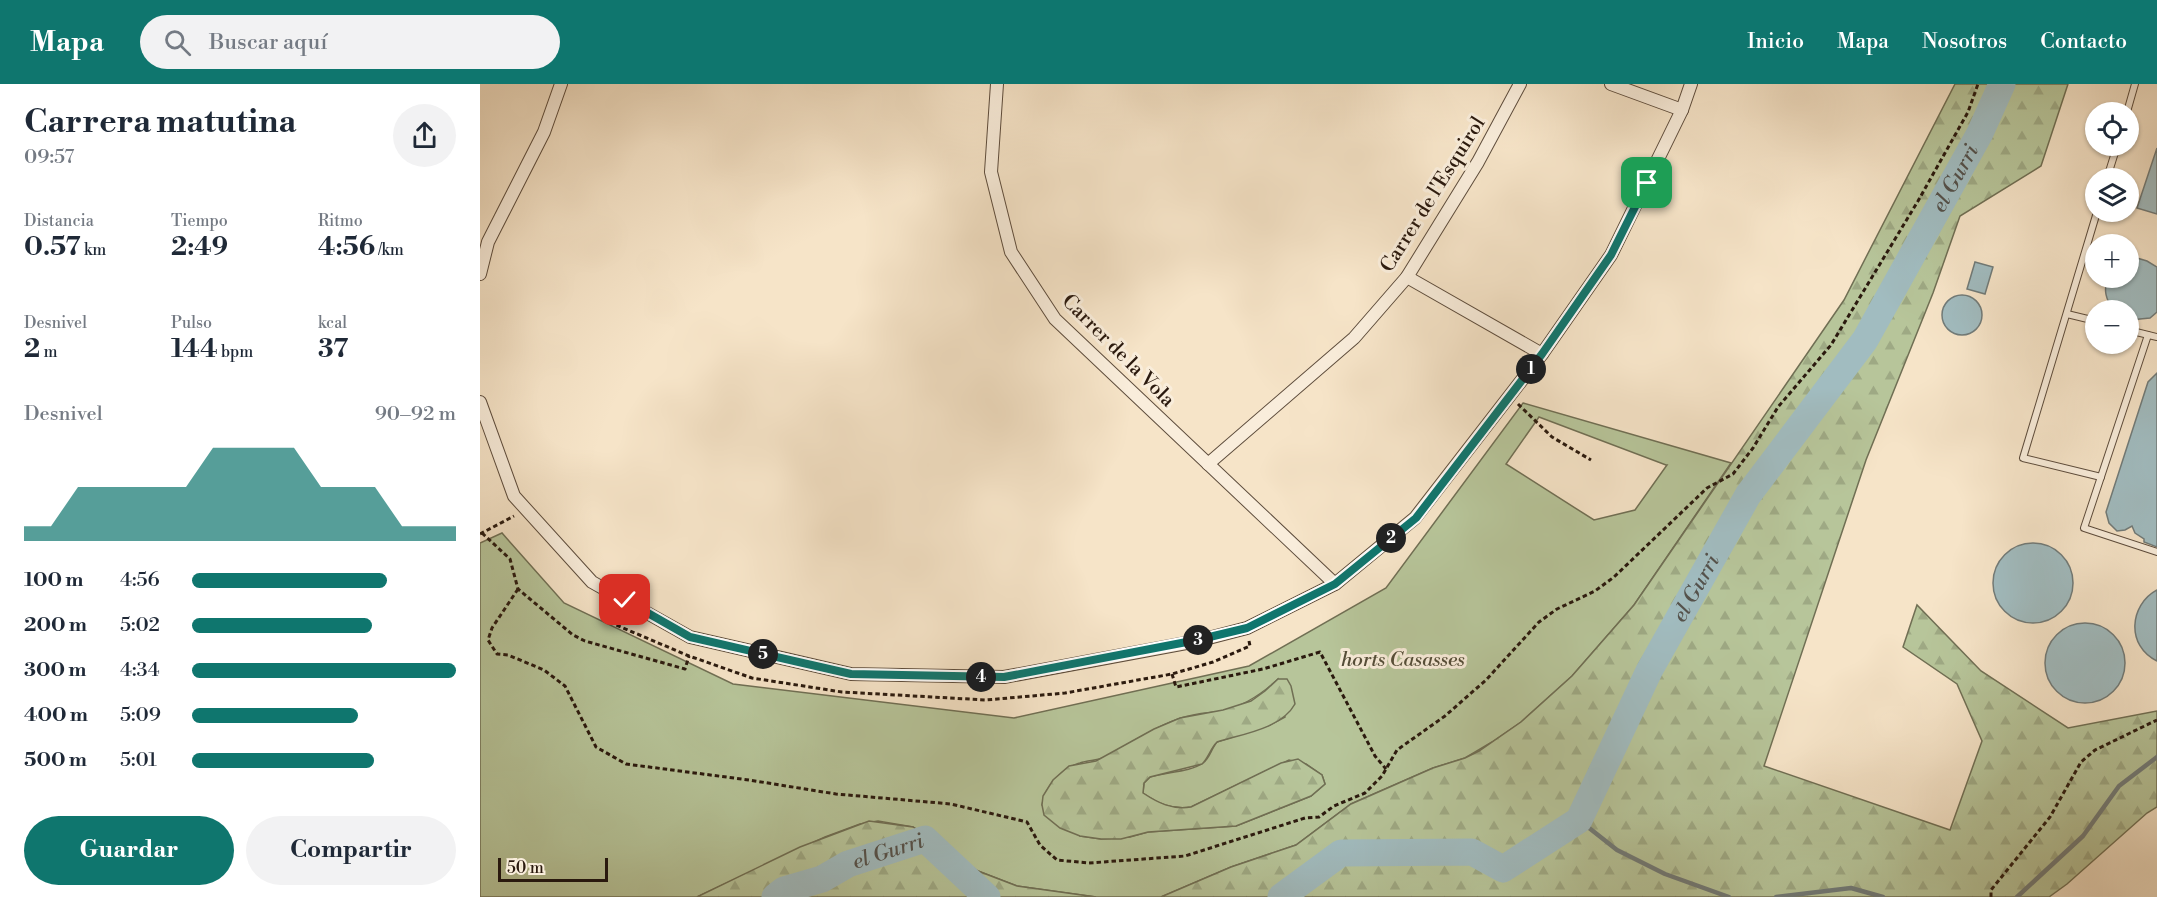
<!DOCTYPE html>
<html lang="es">
<head>
<meta charset="utf-8">
<style>
	body { margin:0; font-family:"Libre Bodoni",serif; background:#f2f2f3; color:#1f2937; height:100vh; display:flex; flex-direction:column; font-size:22px; white-space:nowrap }
	* { box-sizing:border-box; margin:0 }
	p { font-size:20px; color:#747a83 }
	.icon { flex:none; width:33px; height:33px; fill:none; stroke:currentColor; stroke-width:2; stroke-linecap:round; stroke-linejoin:round }
	.map { position:relative; flex:1; overflow:hidden }
	.details { display:flex; flex-direction:column; background:#fff; width:480px }
	.details>* { flex:none }
	.controls { position:absolute; left:1605px; top:18px; display:grid; gap:12px }
	.controls a { display:grid; place-items:center; width:54px; height:54px; border-radius:50%; background:#fff; box-shadow:0 2px 4px #0004; font-size:30px }
	.scale { position:absolute; left:18px; bottom:15px; width:110px; box-sizing:border-box; padding-left:6px; border:3px solid #2a190e; border-top:0; font-size:16px; line-height:21px; white-space:nowrap; color:#2a190e; -webkit-text-stroke:4px #f9eddb; paint-order:stroke }
	.pin { position:absolute; display:grid; place-items:center; width:51px; height:51px; color:#fff; margin:-26px; border-radius:12px; box-shadow:0 3px 9px #0006 }
	.km { position:absolute; width:30px; height:30px; margin:-15px; border-radius:50%; background:#222; color:#fff; font-size:16px; line-height:30px; text-align:center }
	.round { display:grid; place-items:center; flex:none; width:63px; height:63px; border-radius:32px; background:#f2f2f3 }
	.headline { display:flex; align-items:center; justify-content:space-between; height:102px; padding:0 24px }
	h1 { font-size:33px; font-weight:700; line-height:45px }
	.stats { display:grid; grid-template-columns:repeat(3,1fr); gap:9px; height:102px; padding:6px 24px }
	.stats div { display:grid; align-content:center }
	.stats b { font-size:26px; font-weight:700 }
	.stats small { font-size:16px; font-weight:400 }
	.stats p { font-size:16px }
	.chart { height:168px; padding:12px 24px }
	.chart p { display:flex; justify-content:space-between }
	.chart svg { width:100%; height:108px; margin-top:6px; fill:#0f766e; opacity:.7 }
	.action { display:flex; gap:12px; margin-top:auto; padding:12px 24px }
	.action a { flex:1; height:69px; border-radius:36px; background:#0f766e; color:#fff; font-size:24px; font-weight:700; line-height:69px; text-align:center }
	.action a+a { background:#f2f2f3; color:#1f2937 }
	ul { padding:0 24px; list-style:none; font-size:20px }
	li { display:grid; grid-template-columns:96px 72px 1fr; align-items:center; height:45px }
	li i { height:15px; border-radius:8px; background:#0f766e }
	header { display:flex; align-items:center; gap:36px; box-sizing:border-box; height:84px; padding:0 30px; background:#0f766e; color:#fff }
	header strong { font-size:28px }
	nav { display:flex; gap:33px; margin-inline-start:auto; font-size:21px }
	.search { width:420px; height:54px; background:#f2f2f3; display:flex; align-items:center; gap:15px; box-sizing:border-box; padding:0 21px; border-radius:33px; color:#747a83; font-size:22px }
	main { display:flex; flex:1; min-height:0 }
	.map>svg:first-child { display:block }
	.green { fill:#b7c59a; stroke:#706f54; stroke-width:1.5; fill-rule:evenodd }
	.forest { fill:url(#forest-firs); stroke:#706f54; stroke-width:1.5 }
	.water { fill:#a1bcc0; stroke:#717b79; stroke-width:1.5 }
	.lines { fill:none; stroke-linecap:round; stroke-linejoin:round }
	.stream { stroke:#717b79; stroke-width:4.5 }
	.river { stroke:#a1bcc0; stroke-width:27 }
	.service-casing { stroke:#5d4c3c; stroke-width:8 }
	.minor-casing { stroke:#5d4c3c; stroke-width:14 }
	.path { stroke:#2a190e; stroke-width:3; stroke-dasharray:4.5 3; stroke-linecap:butt }
	.service { stroke:#f9eddb; stroke-width:6 }
	.minor { stroke:#f9eddb; stroke-width:12 }
	.route-casing { stroke:#fff; stroke-width:12 }
	.route { stroke:#0f766e; stroke-width:8 }
	.labels { text-anchor:middle; stroke-width:6; stroke-linejoin:round; paint-order:stroke }
	.street-label { font-size:20px; fill:#2a190e; stroke:#f9eddb }
	.park-label { font-size:20px; font-style:italic; fill:#544d38; stroke:#f9eddb }
	.water-label { font-size:21px; font-style:italic; fill:#54524c; stroke:#f9eddb }
</style>
</head>
<body>
<header>
<strong>Mapa</strong>
<div class="search"><svg class="icon" aria-label="search" viewBox="0 0 24 24"><circle cx="10" cy="10" r="6"/><path d="M15 15l6 6"/></svg>Buscar aquí</div>
<nav><a>Inicio</a><a>Mapa</a><a>Nosotros</a><a>Contacto</a></nav>
</header>
<main>
<section class="details">
<div class="headline"><div><h1>Carrera matutina</h1><p>09:57</p></div><a class="round"><svg class="icon" aria-label="share" viewBox="0 0 24 24"><path d="M12 15V3M7 8l5-5 5 5M5 13v7h14v-7"/></svg></a></div>
<div class="stats">
<div><p>Distancia</p><b>0.57<small> km</small></b></div>
<div><p>Tiempo</p><b>2:49</b></div>
<div><p>Ritmo</p><b>4:56<small> /km</small></b></div>
</div>
<div class="stats">
<div><p>Desnivel</p><b>2<small> m</small></b></div>
<div><p>Pulso</p><b>144<small> bpm</small></b></div>
<div><p>kcal</p><b>37</b></div>
</div>
<div class="chart"><p><span>Desnivel</span>90–92 m</p>
<svg viewBox="0 0 160 44" preserveAspectRatio="none"><path d="M0 44V38L10 38L20 22L30 22L40 22L50 22L60 22L70 6L80 6L90 6L100 6L110 22L120 22L130 22L140 38L150 38L160 38V44z"/></svg>
</div>
<ul>
<li><b>100 m</b>4:56<i style="width:74%"></i></li>
<li><b>200 m</b>5:02<i style="width:68%"></i></li>
<li><b>300 m</b>4:34<i style="width:100%"></i></li>
<li><b>400 m</b>5:09<i style="width:63%"></i></li>
<li><b>500 m</b>5:01<i style="width:69%"></i></li>
</ul>
<div class="action"><a>Guardar</a><a>Compartir</a></div>
</section>
<div class="map">
<svg width="1677" height="813" viewBox="0 0 1677 813">
	<defs>
		<pattern id="forest-firs" width="22" height="20" patternUnits="userSpaceOnUse" patternTransform="scale(1.5)"><rect width="22" height="20" fill="#b7c59a"/><path d="M5 1l3.5 6h-7zM16 11l3.5 6h-7z" fill="#9ea984"/></pattern>
	</defs>
	<rect width="100%" height="100%" fill="#f6e4c8"/>
	<filter id="stains"><feTurbulence type="fractalNoise" baseFrequency=".00333" numOctaves="4"/><feColorMatrix values="0 0 0 0 .2 0 0 0 0 .09 0 0 0 0 .02 0 0 0 .5 -.17"/></filter>
	<radialGradient id="worn" r=".72"><stop offset=".6" stop-color="#630" stop-opacity="0"/><stop offset="1" stop-color="#630" stop-opacity=".3"/></radialGradient>
	<path class="green" d="M 1043,319 L 1251,379 L 1154,521 L 1092,592 L 1041,638 L 1012,658 L 985,674 L 953,684 L 871,720 L 816,761 L 751,783 L 681,813 L 616,813 L 537,802 L 498,787 L 433,743 L 398,737 L 380,740 L 345,753 L 217,813 L 0,813 L 0,459 L 22,449 L 84,519 L 253,600 L 534,634 L 769,582 L 906,504 ZM 1059,333 L 1186,381 L 1187,381 L 1155,426 L 1114,436 L 1026,380 ZM 798,595 L 805,633 L 790,641 L 737,658 C 731,665 730,674 723,679 C 711,688 685,688 670,693 L 664,699 L 663,709 C 678,719 691,726 711,723 L 809,676 L 826,680 L 842,691 L 845,700 L 831,712 L 756,742 L 668,748 L 650,753 L 621,755 L 600,752 L 562,721 C 564,703 583,683 600,679 C 608,676 615,677 623,674 C 649,661 673,643 701,634 C 715,629 729,629 742,627 C 765,622 782,610 798,595 Z"/>
	<g class="forest">
		<polygon points="1475,0 1588,0 1561,82 1480,132 1453,209 1386,376 1284,682 1470,746 1502,657 1477,600 1423,563 1437,521 1501,587 1588,644 1677,627 1677,723 1667,729 1587,800 1569,813 681,813 751,783 816,761 871,720 953,684 985,674 999,667 1041,638 1092,592 1154,521 1364,216"/>
		<path d="M 798,595 L 807,595 L 811,602 L 815,620 C 801,645 762,650 737,658 C 730,665 729,673 722,680 L 670,693 L 664,699 L 663,709 C 678,719 692,726 711,723 L 801,679 L 818,675 L 842,691 L 845,700 L 831,712 L 756,742 L 668,748 L 641,755 L 621,755 L 600,752 L 580,744 L 564,731 L 562,721 L 563,712 L 573,696 L 589,682 L 616,677 L 674,645 L 700,634 L 743,626 L 771,617 L 785,607 Z"/>
		<polygon points="389,737 433,743 498,787 537,802 616,813 217,813 320,763"/>
	</g>
	<g class="water">
		<polygon points="1677,64 1677,130 1657,124"/>
		<path d="M 1657,174 L 1667,177 L 1677,183 L 1677,228 L 1670,234 L 1650,236 L 1649,235 L 1648,226 L 1633,226 C 1626,215 1623,206 1628,194 L 1648,194 L 1649,176 Z"/>
		<polygon points="1495,178 1513,183 1505,210 1487,205"/>
		<circle cx="1482" cy="231" r="20"/>
		<polygon points="1677,289 1677,463 1664,458 1664,455 1655,449 1652,442 1645,446 1637,447 1629,439 1626,428 1668,298"/>
		<circle cx="1553" cy="499" r="40"/>
		<path d="M 1677,506 L 1677,577 C 1646,562 1649,521 1677,506 Z"/>
		<circle cx="1605" cy="579" r="40"/>
	</g>
	<g class="lines">
		<g class="stream">
			<polyline points="1099,736 1137,766 1185,790 1249,813"/>
			<polyline points="1296,813 1371,804 1403,813"/>
			<polyline points="1537,813 1603,752 1639,702 1677,673"/>
		</g>
		<g class="river">
			<path id="s1" d="M 295,813 L 304,806 L 342,795 L 368,780 L 445,755 L 507,813"/>
			<path id="s2" d="M 801,813 L 861,769 L 992,768 L 1023,785 L 1099,736 L 1169,587 L 1268,411 L 1385,256 L 1500,49 L 1522,0"/>
		</g>
		<g class="service-casing">
			<g id="service">
				<polyline points="1647,28 1655,0"/>
				<polyline points="1627,94 1637,62"/>
				<polyline points="1617,128 1543,374 1621,393"/>
				<polyline points="1587,230 1616,237"/>
				<polyline points="1648,246 1677,253"/>
				<polyline points="1668,251 1604,444 1677,468"/>
			</g>
		</g>
		<g class="minor-casing">
			<g id="minor">
				<polyline points="517,0 511,88 531,168 575,235 855,500"/>
				<polyline points="1131,0 1202,26"/>
				<polyline points="0,190 8,158 64,48 81,0"/>
				<polyline points="927,193 1062,270"/>
				<polyline points="0,318 34,412 112,498 210,553 371,590 524,593 717,557 767,544 855,500 935,434 1062,270 1131,171 1202,26 1211,0"/>
				<polyline points="728,380 874,254 927,193 998,78 1040,0"/>
			</g>
		</g>
		<g class="path">
			<polyline points="1038,320 1072,353 1111,376"/>
			<polyline points="2,449 30,475 38,505 93,551 105,557 205,585 209,572"/>
			<polyline points="0,450 34,432"/>
			<polyline points="38,505 12,544 8,556 17,570 28,571 64,586 85,602 116,663 146,680 269,696 356,710 471,720 547,738 560,761 577,776 609,779 705,772 825,734 839,733 854,722 885,709 902,692 917,666 965,632 1006,596 1059,538 1077,525 1115,507 1134,493 1227,404 1253,390 1273,364 1298,323 1351,261 1438,117 1488,28 1498,0"/>
			<polyline points="138,528 134,534 136,541 209,572 272,594 362,608 506,616 585,609 692,590 733,578 770,562 769,557"/>
			<polyline points="692,590 696,603 783,585 840,568 895,672 906,685"/>
			<polyline points="1511,813 1511,806 1570,733 1601,678 1615,666 1677,636"/>
		</g>
		<use href="#service" class="service"/>
		<use href="#minor" class="minor"/>
	</g>
	<g class="lines">
		<g class="route-casing">
			<polyline id="route" points="145,516 210,553 371,590 524,593 717,556 767,544 855,500 936,434 1062,270 1131,171 1167,99"/>
		</g>
		<use href="#route" class="route"/>
	</g>
	<g class="labels">
		<g class="street-label">
			<text transform="translate(952 110) rotate(-58)" y="7">Carrer de l'Esquirol</text>
			<text transform="translate(639 266) rotate(45)" y="7">Carrer de la Vola</text>
		</g>
		<g class="park-label">
			<text x="923" y="582">horts Casasses</text>
		</g>
		<g class="water-label">
			<text dy="7" stroke="none"><textPath href="#s2" startOffset="1077">el Gurri</textPath></text>
			<text dy="7" stroke="none"><textPath href="#s2" startOffset="591">el Gurri</textPath></text>
			<text dy="7" stroke="none"><textPath href="#s1" startOffset="123">el Gurri</textPath></text>
		</g>
	</g>
	<rect width="100%" height="100%" filter="url(#stains)"/>
	<rect width="100%" height="100%" fill="url(#worn)"/>
</svg>
<div class="controls">
<a><svg class="icon" aria-label="locate" viewBox="0 0 24 24"><circle cx="12" cy="12" r="6"/><path d="M12 2v4M12 18v4M2 12h4M18 12h4"/></svg></a>
<a><svg class="icon" aria-label="layers" viewBox="0 0 24 24"><path d="M12 4l9 5-9 5-9-5zM3 14l9 5 9-5"/></svg></a>
<a>+</a>
<a>−</a>
</div>
<div class="scale">50 m</div>
<div class="pin" style="left:1167px;top:99px;background:#1e9e55"><svg class="icon" aria-label="arrive" viewBox="0 0 24 24"><path d="M6 21V4h12l-3 4 3 4H6"/></svg></div>
<div class="pin" style="left:145px;top:516px;background:#d93025"><svg class="icon" aria-label="check" viewBox="0 0 24 24"><path d="M5 12l5 5 9-10"/></svg></div>
<b class="km" style="left:1051px;top:285px">1</b>
<b class="km" style="left:911px;top:454px">2</b>
<b class="km" style="left:718px;top:556px">3</b>
<b class="km" style="left:501px;top:593px">4</b>
<b class="km" style="left:283px;top:570px">5</b>
</div>
</main>
</body>
</html>
